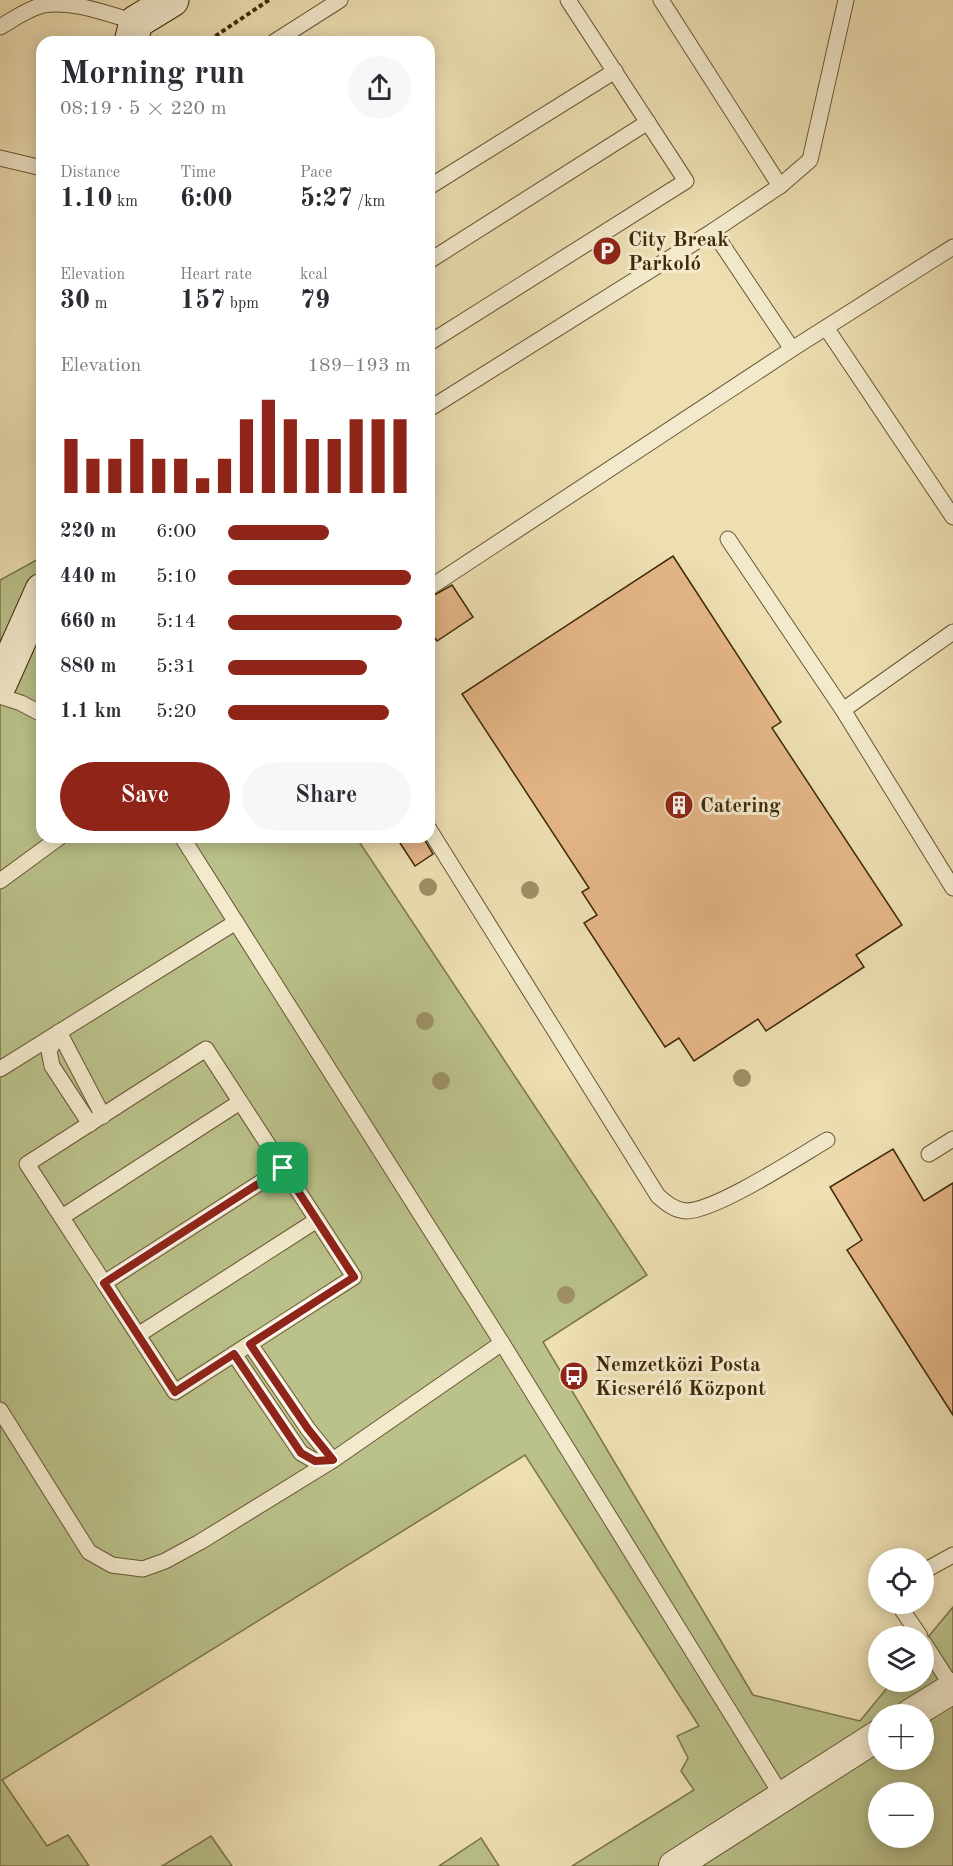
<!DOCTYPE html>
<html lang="en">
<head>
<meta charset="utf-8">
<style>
	body { margin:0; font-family:"Old Standard TT",serif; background:#f7f7f7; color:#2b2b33; height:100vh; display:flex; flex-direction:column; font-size:22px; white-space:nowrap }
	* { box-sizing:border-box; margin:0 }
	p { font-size:20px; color:#7c7c81 }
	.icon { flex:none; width:33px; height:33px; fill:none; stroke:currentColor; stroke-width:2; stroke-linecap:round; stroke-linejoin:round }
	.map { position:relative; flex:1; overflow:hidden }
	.sheet { position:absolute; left:36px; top:36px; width:399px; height:807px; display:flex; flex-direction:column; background:#fff; border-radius:18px; box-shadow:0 3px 15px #0003 }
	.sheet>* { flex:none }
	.buttons { position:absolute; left:868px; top:1548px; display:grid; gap:12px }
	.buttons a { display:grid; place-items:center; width:66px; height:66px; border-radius:50%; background:#fff; box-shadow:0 3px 15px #0003; font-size:30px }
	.pin { position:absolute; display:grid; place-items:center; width:51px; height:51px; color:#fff; margin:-26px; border-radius:12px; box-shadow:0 3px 9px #0006 }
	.round { display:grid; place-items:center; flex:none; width:63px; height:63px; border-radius:32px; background:#f7f7f7 }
	.overview { display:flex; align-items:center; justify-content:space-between; height:102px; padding:0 24px }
	h1 { font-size:33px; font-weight:700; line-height:45px }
	.figures { display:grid; grid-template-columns:repeat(3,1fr); gap:9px; height:102px; padding:6px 24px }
	.figures div { display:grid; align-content:center }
	.figures b { font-size:26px; font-weight:700 }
	.figures small { font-size:16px; font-weight:400 }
	.figures p { font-size:16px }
	.chart { height:168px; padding:12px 24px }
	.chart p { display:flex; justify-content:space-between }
	.chart svg { width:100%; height:108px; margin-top:6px; stroke:#8f2418; stroke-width:6 }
	.button { display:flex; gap:12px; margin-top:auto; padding:12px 24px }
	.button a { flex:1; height:69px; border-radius:36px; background:#8f2418; color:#fff; font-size:24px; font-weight:700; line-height:69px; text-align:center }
	.button a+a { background:#f7f7f7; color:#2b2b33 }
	ul { padding:0 24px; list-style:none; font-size:20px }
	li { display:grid; grid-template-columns:96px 72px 1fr; align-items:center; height:45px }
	li i { height:15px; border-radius:8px; background:#8f2418 }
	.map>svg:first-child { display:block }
	.green { fill:#bac18a; stroke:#7c7548; stroke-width:1.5; fill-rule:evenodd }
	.building { fill:#e4b587; stroke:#3e2907; stroke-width:1.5 }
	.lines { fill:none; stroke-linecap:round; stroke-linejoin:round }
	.lane-casing { stroke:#6a5632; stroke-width:17 }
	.street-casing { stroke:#6a5632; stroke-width:32 }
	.secondary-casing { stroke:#3e2907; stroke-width:35 }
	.path { stroke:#3e2907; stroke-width:4; stroke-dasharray:4.5 3; stroke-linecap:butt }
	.lane { stroke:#f3eacd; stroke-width:15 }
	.street { stroke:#f3eacd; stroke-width:30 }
	.secondary { stroke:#f3eacd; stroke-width:33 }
	.tree { fill:#9e9066 }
	.route-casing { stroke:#fff; stroke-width:12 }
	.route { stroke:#8f2418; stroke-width:8 }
	.labels { text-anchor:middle; stroke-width:6; stroke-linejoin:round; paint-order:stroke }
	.poi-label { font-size:21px; font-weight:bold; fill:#3e2907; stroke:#f3eacd; text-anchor:start }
</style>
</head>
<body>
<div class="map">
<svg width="953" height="1866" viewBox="0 0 953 1866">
	<rect width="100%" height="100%" fill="#eddfb2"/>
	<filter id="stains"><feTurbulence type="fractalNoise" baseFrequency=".00333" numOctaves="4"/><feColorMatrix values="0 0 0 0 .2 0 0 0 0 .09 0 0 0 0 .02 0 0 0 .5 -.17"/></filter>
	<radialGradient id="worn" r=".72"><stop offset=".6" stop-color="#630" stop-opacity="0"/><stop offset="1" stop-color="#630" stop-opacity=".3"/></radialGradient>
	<g class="green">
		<path d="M 42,557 L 42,837 L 356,837 L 647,1275 L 543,1342 L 753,1695 L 860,1721 L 892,1682 L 924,1682 L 924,1642 L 953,1607 L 953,1866 L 572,1866 L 694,1790 L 681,1771 L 688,1758 L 677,1736 L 699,1726 L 525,1455 L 2,1780 L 47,1846 L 68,1835 L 89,1866 L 0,1866 L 0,580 ZM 879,1714 L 924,1714 L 924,1760 L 879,1760 ZM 879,1792 L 924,1792 L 924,1838 L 879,1838 Z"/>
		<polygon points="211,1836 232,1866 162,1866"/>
		<polygon points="481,1838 499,1866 439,1866"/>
	</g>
	<g class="building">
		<polygon points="673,556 781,722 772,728 902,925 856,955 864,967 766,1031 758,1019 694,1061 679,1038 665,1047 584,923 597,915 582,892 589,888 462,694"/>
		<polygon points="452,585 473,617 437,641 429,629 429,598"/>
		<polygon points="396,837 423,837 433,854 415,866"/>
		<polygon points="893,1149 924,1201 953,1183 953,1415 847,1250 862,1240 830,1187"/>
	</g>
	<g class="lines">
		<g class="lane-casing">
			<g id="lane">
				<polyline points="661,0 780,186"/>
				<path d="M 0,27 C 14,19 27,9 43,5 C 73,0 107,14 136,22 L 136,20"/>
				<polyline points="274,42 340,0"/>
				<polyline points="0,158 42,168"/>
				<polyline points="429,187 615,71"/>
				<polyline points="713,231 792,349"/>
				<polyline points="429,261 648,122"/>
				<polyline points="827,329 953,517"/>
				<polyline points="429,343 686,181 568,0"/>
				<polyline points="429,409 713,231 780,186 810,160 846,0"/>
				<polyline points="728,539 843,710 953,888"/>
				<polyline points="429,588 792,349 953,247"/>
				<polyline points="0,696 21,703 42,714"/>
				<polyline points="843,710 953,632"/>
				<path d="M 429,829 L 658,1196 C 666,1203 674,1210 686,1211 C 716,1211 798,1157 827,1140"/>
				<polyline points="182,837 502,1343 782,1796"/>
				<polyline points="0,881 60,837"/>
				<polyline points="59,1032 49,1051 52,1066 90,1124"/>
				<polyline points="59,1032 103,1116"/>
				<polygon points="206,1049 354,1277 175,1392 27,1164"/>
				<polyline points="0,1069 236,922"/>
				<polyline points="929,1154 953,1139"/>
				<polyline points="62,1217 240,1102"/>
				<polyline points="104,1283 283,1168"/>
				<polyline points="138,1335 317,1220"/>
				<polyline points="250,1344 308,1429 333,1460"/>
				<polyline points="234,1354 301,1453 315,1461 333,1460"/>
				<polyline points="0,1410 89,1552 112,1565 143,1569 165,1561 200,1542 333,1460 502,1343"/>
				<polyline points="924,1571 953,1555"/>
				<polyline points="898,1604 920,1636"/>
				<polyline points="924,1643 953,1688"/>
			</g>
		</g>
		<g class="street-casing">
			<g id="street">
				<polyline points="911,1714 953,1688"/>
				<polyline points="674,1866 879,1735"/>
			</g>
		</g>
		<g class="secondary-casing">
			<g id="secondary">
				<polyline points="131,42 136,22 172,0"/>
				<polyline points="0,684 42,590"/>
			</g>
		</g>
		<polyline class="path" points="217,42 214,37 269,0"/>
		<use href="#lane" class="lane"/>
		<use href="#street" class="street"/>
		<use href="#secondary" class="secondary"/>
	</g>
	<g class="tree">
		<circle cx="428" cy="887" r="9"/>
		<circle cx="530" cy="890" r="9"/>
		<circle cx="425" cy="1021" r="9"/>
		<circle cx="742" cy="1078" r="9"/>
		<circle cx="441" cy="1081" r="9"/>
		<circle cx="566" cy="1295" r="9"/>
	</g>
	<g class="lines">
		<g class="route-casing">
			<polygon id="route" points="283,1168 354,1277 250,1344 308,1429 333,1460 315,1461 301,1453 234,1354 175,1392 104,1283"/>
		</g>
		<use href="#route" class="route"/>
	</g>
	<defs>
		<g id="parking-disc" transform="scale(1.5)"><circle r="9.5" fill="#8f2418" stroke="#f3eacd"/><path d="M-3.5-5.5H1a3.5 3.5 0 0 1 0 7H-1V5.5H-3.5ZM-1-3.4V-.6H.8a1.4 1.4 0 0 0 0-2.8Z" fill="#fff"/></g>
		<g id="building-disc" transform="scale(1.5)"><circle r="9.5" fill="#8f2418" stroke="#f3eacd"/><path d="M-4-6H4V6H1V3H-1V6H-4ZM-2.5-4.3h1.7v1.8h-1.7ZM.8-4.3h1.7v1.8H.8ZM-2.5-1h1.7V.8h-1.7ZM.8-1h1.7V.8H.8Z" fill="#fff"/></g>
		<g id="bus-disc" transform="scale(1.5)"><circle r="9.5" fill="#8f2418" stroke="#f3eacd"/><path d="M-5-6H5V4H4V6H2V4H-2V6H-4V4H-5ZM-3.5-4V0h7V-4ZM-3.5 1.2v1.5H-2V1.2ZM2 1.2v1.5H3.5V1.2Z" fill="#fff"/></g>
	</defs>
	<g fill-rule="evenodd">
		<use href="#parking-disc" x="607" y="251"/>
		<use href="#building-disc" x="679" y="805"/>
		<use href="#bus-disc" x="574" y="1376"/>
	</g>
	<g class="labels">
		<g class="poi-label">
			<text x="628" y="246">City Break<tspan x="628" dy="24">Parkoló</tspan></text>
			<text x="700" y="812">Catering</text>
			<text x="595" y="1371">Nemzetközi Posta<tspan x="595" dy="24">Kicserélő Központ</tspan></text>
		</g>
	</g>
	<rect width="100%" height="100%" filter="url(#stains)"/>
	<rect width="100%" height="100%" fill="url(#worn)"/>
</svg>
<div class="buttons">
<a><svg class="icon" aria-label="locate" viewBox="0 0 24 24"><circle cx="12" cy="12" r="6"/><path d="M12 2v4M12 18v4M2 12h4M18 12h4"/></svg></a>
<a><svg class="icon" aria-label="layers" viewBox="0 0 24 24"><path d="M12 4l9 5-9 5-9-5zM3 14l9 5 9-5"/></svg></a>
<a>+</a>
<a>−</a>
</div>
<div class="pin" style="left:283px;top:1168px;background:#1e9e55"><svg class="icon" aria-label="arrive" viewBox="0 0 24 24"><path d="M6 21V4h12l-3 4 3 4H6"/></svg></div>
<section class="sheet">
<div class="overview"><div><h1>Morning run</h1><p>08:19 · 5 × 220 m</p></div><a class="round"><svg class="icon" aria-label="share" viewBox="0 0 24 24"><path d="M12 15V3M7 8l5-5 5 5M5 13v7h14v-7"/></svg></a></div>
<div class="figures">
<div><p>Distance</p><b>1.10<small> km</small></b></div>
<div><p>Time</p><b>6:00</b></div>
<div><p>Pace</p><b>5:27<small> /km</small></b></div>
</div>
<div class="figures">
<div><p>Elevation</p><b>30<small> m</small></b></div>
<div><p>Heart rate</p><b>157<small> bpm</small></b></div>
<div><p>kcal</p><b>79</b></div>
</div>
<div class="chart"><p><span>Elevation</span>189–193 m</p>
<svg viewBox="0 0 160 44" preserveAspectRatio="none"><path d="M5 44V22M15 44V30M25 44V30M35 44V22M45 44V30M55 44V30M65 44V38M75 44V30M85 44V14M95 44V6M105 44V14M115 44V22M125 44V22M135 44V14M145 44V14M155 44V14"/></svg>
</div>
<ul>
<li><b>220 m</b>6:00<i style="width:55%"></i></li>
<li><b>440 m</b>5:10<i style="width:100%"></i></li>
<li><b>660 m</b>5:14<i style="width:95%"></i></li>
<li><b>880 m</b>5:31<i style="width:76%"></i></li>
<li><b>1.1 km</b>5:20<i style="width:88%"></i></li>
</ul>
<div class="button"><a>Save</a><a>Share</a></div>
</section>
</div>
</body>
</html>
